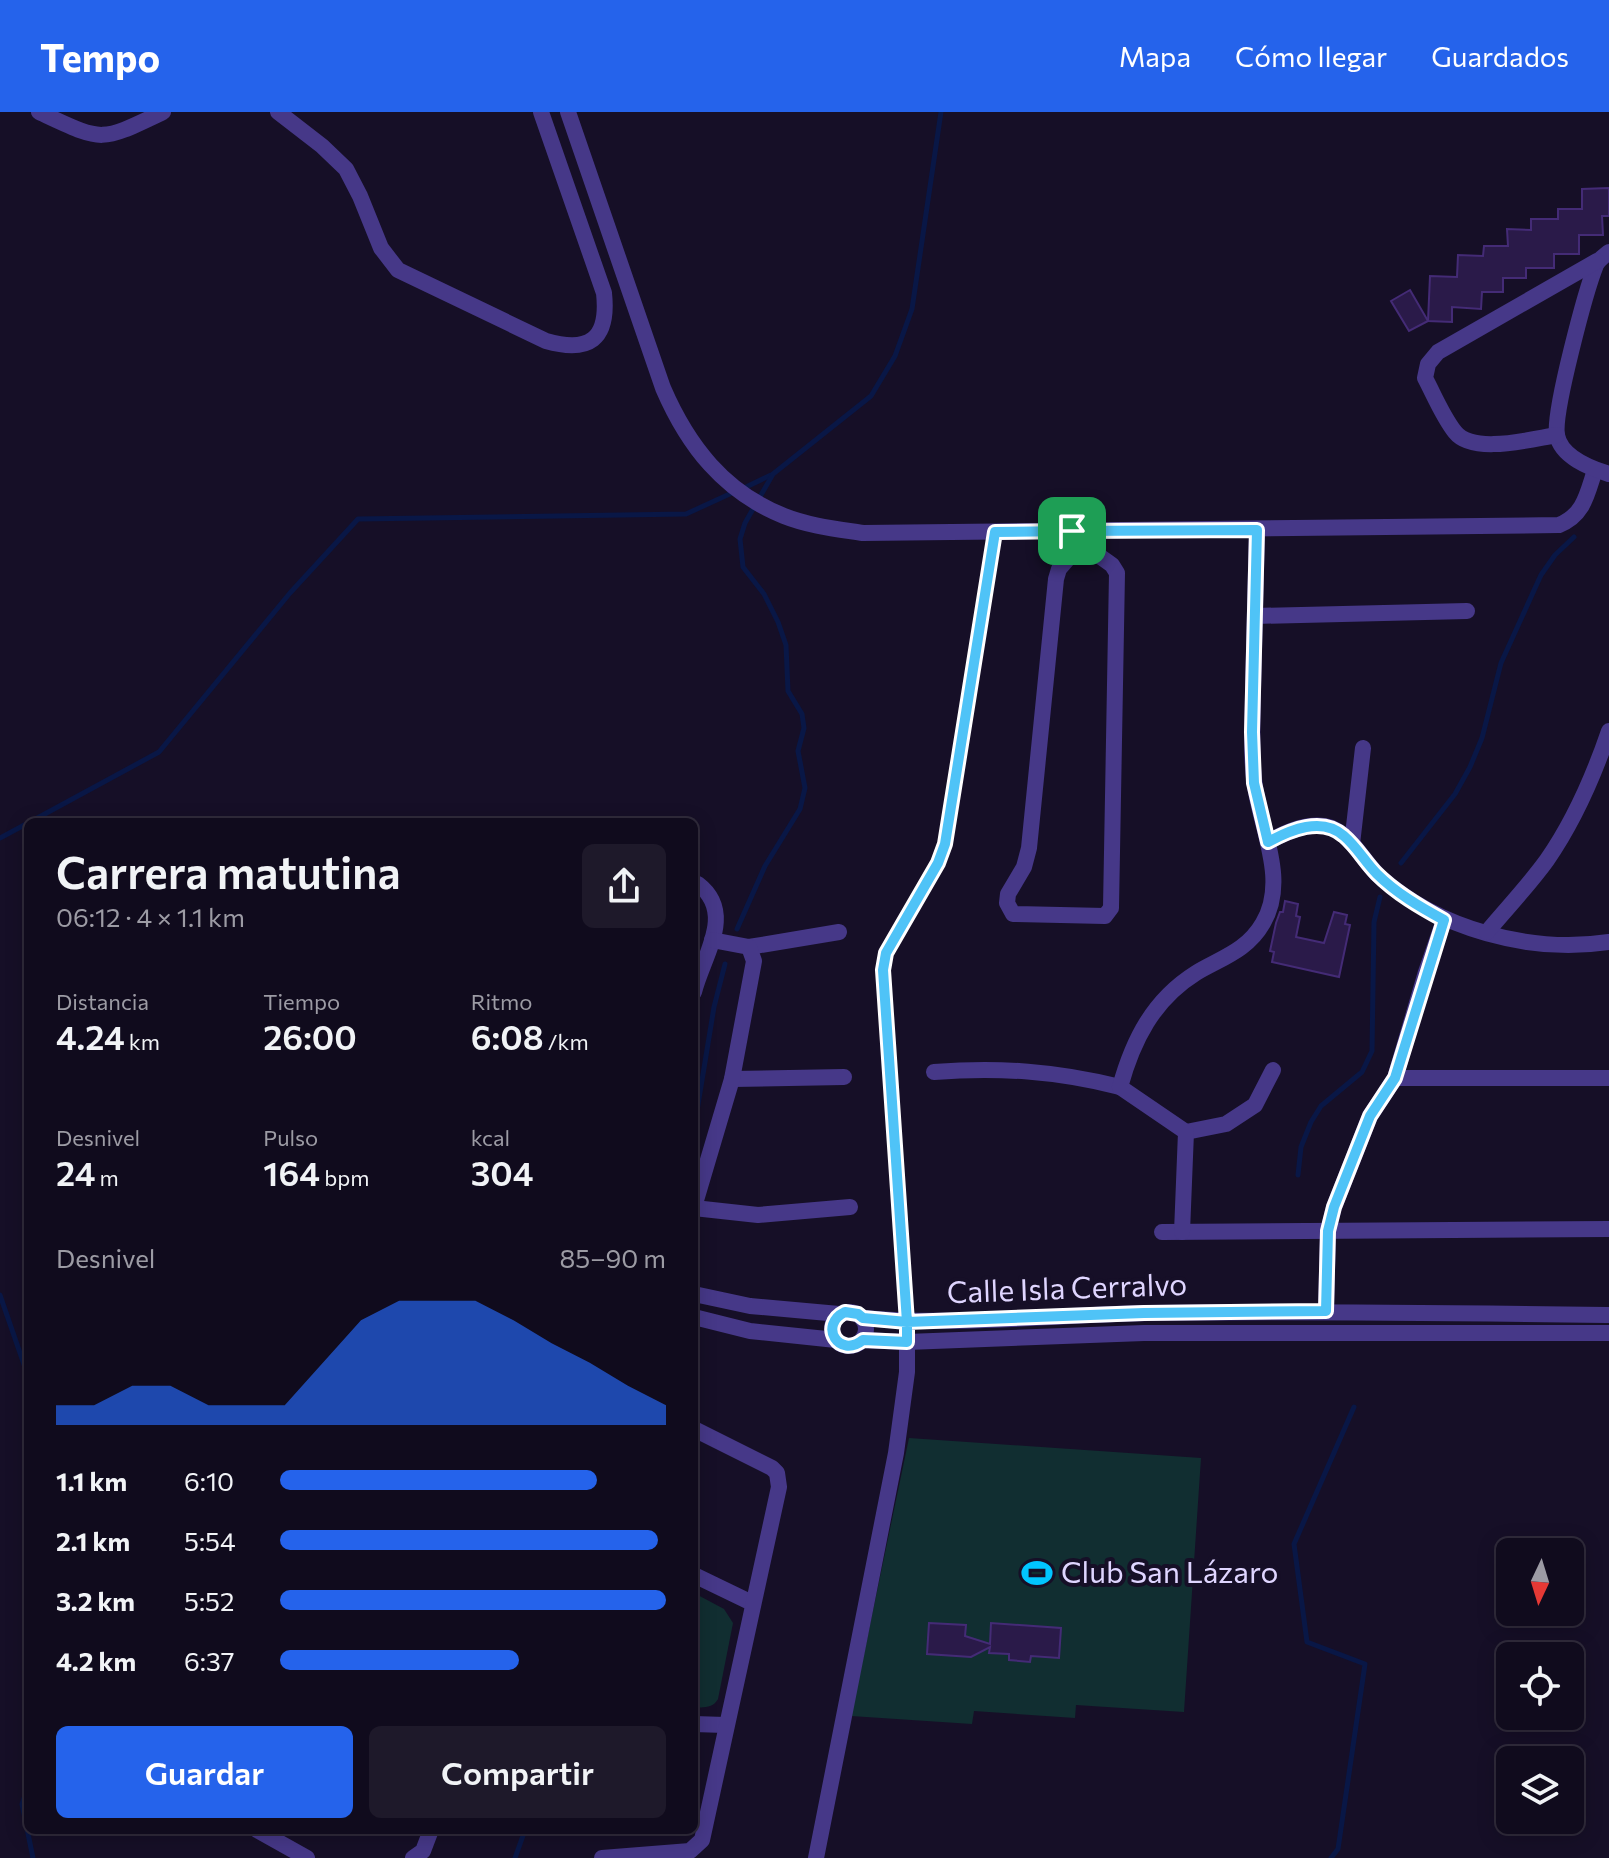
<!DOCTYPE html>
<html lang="es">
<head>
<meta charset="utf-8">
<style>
	body { margin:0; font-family:Commissioner,sans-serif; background:#1e192a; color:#f1f3f6; height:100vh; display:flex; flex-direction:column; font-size:30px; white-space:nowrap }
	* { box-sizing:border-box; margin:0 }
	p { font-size:26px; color:#9c9ba4 }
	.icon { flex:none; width:44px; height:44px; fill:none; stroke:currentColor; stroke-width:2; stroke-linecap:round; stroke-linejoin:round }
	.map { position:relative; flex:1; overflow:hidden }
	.side { position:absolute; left:24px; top:706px; width:674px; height:1016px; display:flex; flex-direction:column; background:#100b1d; border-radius:12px; box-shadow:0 4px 20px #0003,0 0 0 2px #302b3b }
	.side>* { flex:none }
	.needle { width:52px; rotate:184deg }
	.buttons { position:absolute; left:1496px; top:1426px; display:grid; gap:16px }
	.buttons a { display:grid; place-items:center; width:88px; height:88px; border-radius:12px; background:#100b1d; box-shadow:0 4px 20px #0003,0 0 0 2px #302b3b; font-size:40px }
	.pin { position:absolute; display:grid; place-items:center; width:68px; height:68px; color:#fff; margin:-34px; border-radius:16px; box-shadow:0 4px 12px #0006 }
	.round { display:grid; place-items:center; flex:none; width:84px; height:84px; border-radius:12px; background:#1e192a }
	.summary { display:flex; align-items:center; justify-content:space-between; height:136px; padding:0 32px }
	h1 { font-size:44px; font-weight:600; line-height:60px }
	.metrics { display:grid; grid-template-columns:repeat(3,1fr); gap:12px; height:136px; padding:8px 32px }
	.metrics div { display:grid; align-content:center }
	.metrics b { font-size:34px; font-weight:600 }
	.metrics small { font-size:22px; font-weight:400 }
	.metrics p { font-size:22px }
	.chart { height:224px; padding:16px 32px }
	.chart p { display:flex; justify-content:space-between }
	.chart svg { width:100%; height:144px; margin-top:8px; fill:#2563eb; opacity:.7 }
	.cta { display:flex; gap:16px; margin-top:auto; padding:16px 32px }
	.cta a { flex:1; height:92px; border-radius:12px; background:#2563eb; color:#fff; font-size:32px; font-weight:600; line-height:92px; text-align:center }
	.cta a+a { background:#1e192a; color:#f1f3f6 }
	ul { padding:0 32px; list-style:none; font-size:26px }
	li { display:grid; grid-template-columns:128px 96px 1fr; align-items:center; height:60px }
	li i { height:20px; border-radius:10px; background:#2563eb }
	header { display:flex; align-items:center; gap:48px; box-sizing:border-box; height:112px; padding:0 40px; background:#2563eb; color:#fff }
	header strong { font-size:38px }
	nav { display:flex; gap:44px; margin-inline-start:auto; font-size:28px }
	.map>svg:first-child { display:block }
	.green { fill:#112e31 }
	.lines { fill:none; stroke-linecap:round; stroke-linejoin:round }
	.stream { stroke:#091746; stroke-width:5 }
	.building { fill:#2a1a49; stroke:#442b76; stroke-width:2 }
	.path { stroke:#2cb2bc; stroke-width:3; stroke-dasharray:4 6; stroke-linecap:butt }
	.street { stroke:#463888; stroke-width:16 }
	.route-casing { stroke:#fff; stroke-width:16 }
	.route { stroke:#4fc3f7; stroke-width:10 }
	.labels { text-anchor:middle; stroke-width:8; stroke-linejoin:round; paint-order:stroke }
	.street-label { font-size:30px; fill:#dfd5ff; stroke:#160f27 }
	.poi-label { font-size:30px; fill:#dfd5ff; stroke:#160f27; text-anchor:start }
</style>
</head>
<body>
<header>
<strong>Tempo</strong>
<nav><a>Mapa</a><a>Cómo llegar</a><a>Guardados</a></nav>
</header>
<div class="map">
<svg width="1609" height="1746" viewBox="0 0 1609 1746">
	<rect width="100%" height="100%" fill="#160f27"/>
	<g class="green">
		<polygon points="909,1326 1201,1346 1184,1600 1076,1593 1075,1606 974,1599 972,1612 851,1604"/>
		<path d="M 694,1481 L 724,1497 L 733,1511 L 718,1587 C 713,1596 703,1596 694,1595 Z"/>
	</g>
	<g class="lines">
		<g class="stream">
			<polyline points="744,376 771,363"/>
			<polyline points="30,710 159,640 290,481 358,407 686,402 734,380"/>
			<polyline points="0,726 28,711"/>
			<polyline points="1401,751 1455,682 1470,655 1482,626 1501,551 1541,463 1555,443 1574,425"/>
			<polyline points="737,817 765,754 800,697 805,676 798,639 804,616 802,602 788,579 786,533 778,510 764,482 743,455 740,427 745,411 773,362 871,284 895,244 912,197 941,0"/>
			<polyline points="694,1017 714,895 725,852"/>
			<polyline points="1298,1063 1301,1035 1311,1010 1321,994 1362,960 1372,939 1374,810 1380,785"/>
			<polyline points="0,1183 28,1264"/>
			<polyline points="28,1675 22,1692 33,1746"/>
			<polyline points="515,1746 525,1718"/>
			<polyline points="1331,1746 1338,1737 1365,1552 1307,1530 1294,1432 1354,1295"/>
		</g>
	</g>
	<g class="building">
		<polygon points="1609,76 1609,104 1602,104 1603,123 1579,123 1579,142 1554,142 1554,156 1526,156 1526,166 1503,166 1503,180 1482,180 1481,197 1452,195 1452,210 1428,209 1430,164 1457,165 1458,143 1483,144 1484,134 1508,134 1507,117 1531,118 1531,107 1558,107 1558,97 1582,97 1582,77"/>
		<polygon points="1410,178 1428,209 1409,219 1391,189"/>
		<polygon points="1285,789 1298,792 1296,804 1300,805 1296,825 1324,831 1334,800 1347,803 1345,812 1350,813 1339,865 1272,850 1274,840 1270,839 1276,811 1280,800 1283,800"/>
		<polygon points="929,1511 966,1513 965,1524 990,1532 991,1511 1061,1516 1059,1546 1031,1544 1030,1550 1009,1548 1009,1542 989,1541 990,1535 971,1545 927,1542"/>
	</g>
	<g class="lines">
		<polyline class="path" points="906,1194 884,849 886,841 938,751 945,732 993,434"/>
		<g class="street">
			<path d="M 39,0 C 104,30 98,31 163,0"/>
			<path d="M 278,0 L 322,34 L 346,57 L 360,84 L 381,136 L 398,158 L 546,229 C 589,241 609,228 604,181 L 541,0"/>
			<path d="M 568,0 L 663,276 C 688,334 724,380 784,404 C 809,414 837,417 863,421 L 1559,413 C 1584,403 1587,382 1595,358"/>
			<path d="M 1609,140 C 1604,144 1599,147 1596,153 C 1586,178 1553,300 1557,323 C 1561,345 1590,356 1609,362"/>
			<path d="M 1557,323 C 1531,327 1473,343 1455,320 C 1443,305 1434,283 1425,266 L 1428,252 L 1438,240 L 1597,149"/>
			<polyline points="1072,419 1072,442 1059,457 1056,467 1029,736 1024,755 1008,782 1007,791 1013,802 1105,804 1111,796 1117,461 1112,453 1098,443 1097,419"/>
			<polyline points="1255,504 1467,499"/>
			<path d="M 1268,730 C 1286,720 1311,708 1332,716 C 1353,725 1363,749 1379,764 C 1438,817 1531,842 1609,830"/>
			<polyline points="1352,732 1363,636"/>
			<path d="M 694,773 L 698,772 C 736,801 703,844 694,880"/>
			<path d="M 1487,820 C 1507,796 1529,773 1547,748 C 1574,709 1594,663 1609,619"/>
			<polyline points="749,835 839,820"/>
			<path d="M 934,960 C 999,955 1057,959 1120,975"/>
			<polyline points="1395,966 1609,966"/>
			<polyline points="732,967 844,965"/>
			<polyline points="1186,1020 1226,1012 1255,993 1273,958"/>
			<polyline points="694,1095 732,967 754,849 749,835 712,828"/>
			<polyline points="694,1096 758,1103 850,1095"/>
			<polyline points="1162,1120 1609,1117"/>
			<path d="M 1182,1120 L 1186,1020 L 1120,975 C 1133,928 1153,888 1196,861 C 1221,846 1247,839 1263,811 C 1288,769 1261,718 1255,674 C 1250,643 1253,609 1253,577 C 1254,524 1256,471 1257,418"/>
			<polyline points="694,1182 750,1194 839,1202"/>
			<polyline points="1326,1199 1328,1119 1334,1095 1370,1004 1395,966 1426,860 1444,808"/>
			<circle cx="849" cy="1217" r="17"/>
			<polyline points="694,1205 750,1219 836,1228"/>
			<path d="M 863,1206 C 958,1214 1053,1203 1148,1201 C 1302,1199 1455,1201 1609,1203"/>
			<polyline points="863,1228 907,1230 1144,1221 1609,1221"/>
			<polyline points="694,1463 752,1491"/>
			<polyline points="694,1612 725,1613"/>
			<polyline points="257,1718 307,1746"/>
			<polyline points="413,1746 423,1739 431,1718"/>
			<polyline points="602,1746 690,1739 702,1728 779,1375 777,1361 772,1356 694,1317"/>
			<polyline points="816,1746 896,1341 907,1260 907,1219"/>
		</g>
	</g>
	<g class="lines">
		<g class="route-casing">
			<path id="route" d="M 1072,419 L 995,420 L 945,732 L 938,751 L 886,841 L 883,858 L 907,1210 L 907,1230 L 863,1228 C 839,1247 818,1213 845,1200 L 858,1202 L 863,1206 L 907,1210 L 1144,1201 L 1326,1199 L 1328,1119 L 1334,1095 L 1370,1004 L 1395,966 L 1444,808 C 1420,795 1396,781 1377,762 C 1365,750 1357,735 1344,724 C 1322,704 1290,718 1268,730 L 1254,671 L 1252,620 L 1257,418 L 1072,419"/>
		</g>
		<use href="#route" class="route"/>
	</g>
	<defs>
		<g id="stadium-bare" transform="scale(2.4)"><path d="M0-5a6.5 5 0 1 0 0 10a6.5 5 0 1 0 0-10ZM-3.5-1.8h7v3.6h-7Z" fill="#01c5ff" stroke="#160f27" stroke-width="2.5" paint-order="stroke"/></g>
	</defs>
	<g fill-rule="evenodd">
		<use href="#stadium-bare" x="1037" y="1461"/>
	</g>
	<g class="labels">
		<g class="street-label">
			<text transform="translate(1067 1177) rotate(-2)" y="10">Calle Isla Cerralvo</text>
		</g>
		<g class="poi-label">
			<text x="1061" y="1471">Club San Lázaro</text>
		</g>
	</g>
</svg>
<div class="buttons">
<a><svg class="needle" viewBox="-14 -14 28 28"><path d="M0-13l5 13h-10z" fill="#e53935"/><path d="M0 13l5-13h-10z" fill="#9c9ba4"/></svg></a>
<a><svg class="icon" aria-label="locate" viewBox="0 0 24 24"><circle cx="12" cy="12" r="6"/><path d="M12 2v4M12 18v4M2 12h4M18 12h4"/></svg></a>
<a><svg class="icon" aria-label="layers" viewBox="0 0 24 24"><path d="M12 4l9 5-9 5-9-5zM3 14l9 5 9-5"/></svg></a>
</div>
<div class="pin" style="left:1072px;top:419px;background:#1e9e55"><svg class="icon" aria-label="arrive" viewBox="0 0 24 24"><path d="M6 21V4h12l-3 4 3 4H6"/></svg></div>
<section class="side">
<div class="summary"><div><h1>Carrera matutina</h1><p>06:12 · 4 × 1.1 km</p></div><a class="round"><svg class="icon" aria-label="share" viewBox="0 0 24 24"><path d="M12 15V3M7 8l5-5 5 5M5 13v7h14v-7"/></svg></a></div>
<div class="metrics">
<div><p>Distancia</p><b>4.24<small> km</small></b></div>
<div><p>Tiempo</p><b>26:00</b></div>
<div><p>Ritmo</p><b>6:08<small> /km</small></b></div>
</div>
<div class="metrics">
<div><p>Desnivel</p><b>24<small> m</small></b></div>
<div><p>Pulso</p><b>164<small> bpm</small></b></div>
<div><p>kcal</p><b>304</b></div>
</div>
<div class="chart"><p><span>Desnivel</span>85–90 m</p>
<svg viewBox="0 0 160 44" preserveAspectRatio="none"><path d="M0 44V38L10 38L20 32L30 32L40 38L50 38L60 38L70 25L80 12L90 6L100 6L110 6L120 12L130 19L140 25L150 32L160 38V44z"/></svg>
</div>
<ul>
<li><b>1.1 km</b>6:10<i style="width:82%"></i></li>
<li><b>2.1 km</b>5:54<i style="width:98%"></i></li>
<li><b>3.2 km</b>5:52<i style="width:100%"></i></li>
<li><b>4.2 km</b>6:37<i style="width:62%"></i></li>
</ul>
<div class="cta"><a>Guardar</a><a>Compartir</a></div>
</section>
</div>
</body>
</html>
